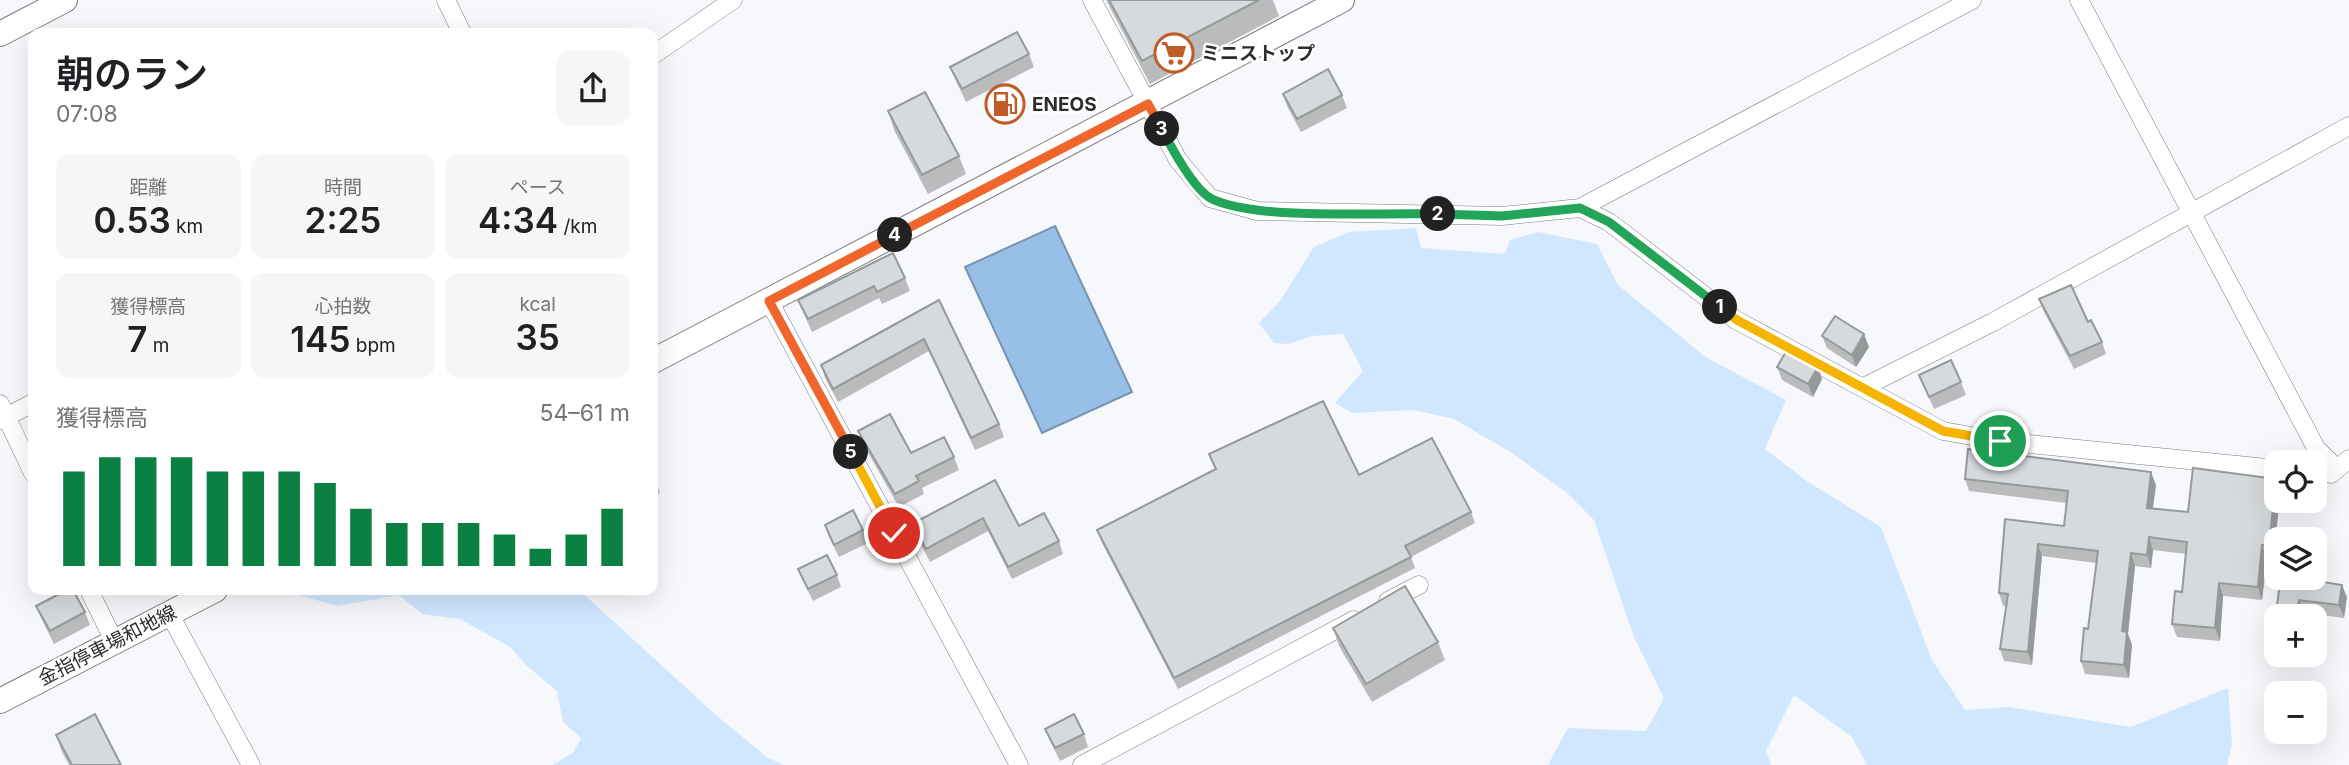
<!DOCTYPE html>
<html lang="ja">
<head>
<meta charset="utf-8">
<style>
	body { margin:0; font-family:Inter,"Noto Sans JP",sans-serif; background:#f6f6f6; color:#202124; height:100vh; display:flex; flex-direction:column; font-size:26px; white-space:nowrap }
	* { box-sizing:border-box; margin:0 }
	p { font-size:23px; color:#757577 }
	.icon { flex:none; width:38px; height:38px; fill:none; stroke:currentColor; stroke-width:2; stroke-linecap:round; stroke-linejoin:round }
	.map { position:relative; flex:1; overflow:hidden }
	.panel { position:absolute; left:28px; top:28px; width:630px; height:567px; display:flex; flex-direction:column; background:#fff; border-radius:14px; box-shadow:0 7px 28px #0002 }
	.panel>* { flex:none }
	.controls { position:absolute; left:2264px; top:450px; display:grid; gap:14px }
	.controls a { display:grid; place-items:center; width:63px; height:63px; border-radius:14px; background:#fff; box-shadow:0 7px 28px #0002; font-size:35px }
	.pin { position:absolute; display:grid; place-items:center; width:60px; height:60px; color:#fff; margin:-30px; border:4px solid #fff; border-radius:50%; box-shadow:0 2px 7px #0007 }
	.km { position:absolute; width:35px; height:35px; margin:-18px; border-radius:50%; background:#222; color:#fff; font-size:19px; line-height:35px; text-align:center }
	.round { display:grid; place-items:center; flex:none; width:74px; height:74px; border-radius:14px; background:#f6f6f6 }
	.overview { display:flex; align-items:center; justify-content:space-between; height:119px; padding:0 28px }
	h1 { font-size:38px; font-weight:600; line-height:52px }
	.figures { display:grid; grid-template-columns:repeat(3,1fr); gap:10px; height:119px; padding:7px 28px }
	.figures div { display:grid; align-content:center; border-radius:14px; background:#f6f6f6; text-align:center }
	.figures b { font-size:35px; font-weight:600 }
	.figures small { font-size:19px; font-weight:400 }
	.figures p { font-size:19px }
	.chart { height:196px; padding:14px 28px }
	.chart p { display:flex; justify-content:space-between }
	.chart svg { width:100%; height:126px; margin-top:7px; stroke:#0b8043; stroke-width:6 }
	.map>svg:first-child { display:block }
	.green { fill:#d1e7ff }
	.water { fill:#98bfe7; stroke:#7893b0; stroke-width:2 }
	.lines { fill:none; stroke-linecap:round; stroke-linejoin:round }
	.street-casing { stroke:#7a7c7e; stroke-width:19 }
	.secondary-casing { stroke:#7a7c7e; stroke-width:26 }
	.street { stroke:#fff; stroke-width:18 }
	.secondary { stroke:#fff; stroke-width:24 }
	.wall { fill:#b9bbbd }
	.shaded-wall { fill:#96999a }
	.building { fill:#d7dadc; stroke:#96999a; stroke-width:2 }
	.split-1-casing { stroke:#fff; stroke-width:14 }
	.split-2-casing { stroke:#fff; stroke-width:14 }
	.split-3-casing { stroke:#fff; stroke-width:14 }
	.split-4-casing { stroke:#fff; stroke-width:14 }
	.split-5-casing { stroke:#fff; stroke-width:14 }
	.split-6-casing { stroke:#fff; stroke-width:14 }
	.split-1 { stroke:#f5b400; stroke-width:9 }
	.split-2 { stroke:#22a559; stroke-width:9 }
	.split-3 { stroke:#22a559; stroke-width:9 }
	.split-4 { stroke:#f0652b; stroke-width:9 }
	.split-5 { stroke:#f0652b; stroke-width:9 }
	.split-6 { stroke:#f5b400; stroke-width:9 }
	.labels { text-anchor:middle; stroke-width:5; stroke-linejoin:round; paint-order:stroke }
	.poi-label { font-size:19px; font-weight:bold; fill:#2c2d2e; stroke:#fff; text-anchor:start }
	.street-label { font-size:19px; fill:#2c2d2e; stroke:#fff }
</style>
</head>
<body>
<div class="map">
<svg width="2349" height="765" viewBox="0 0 2349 765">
	<rect width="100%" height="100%" fill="#f6f8fb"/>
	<g class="green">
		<polygon points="1416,228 1421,248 1505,254 1510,240 1538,232 1597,244 1618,285 1707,358 1786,400 1765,449 1808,482 1881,527 1932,660 1965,710 2008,707 2131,727 2228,688 2232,745 2227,765 1867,765 1852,737 1794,695 1766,751 1771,765 1548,765 1568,728 1646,731 1664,698 1634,637 1594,520 1566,492 1512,453 1454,419 1414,410 1352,413 1335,403 1363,371 1343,334 1312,336 1288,344 1274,343 1259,323 1280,301 1314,247 1349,232"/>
		<polygon points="282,590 579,590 716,715 768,758 784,765 552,765 573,753 581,738 563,722 557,691 527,666 510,647 460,619 422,614 399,595 337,606"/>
	</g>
	<polygon class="water" points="1055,226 1132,392 1042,433 965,267"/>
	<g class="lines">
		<g class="street-casing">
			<g id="street">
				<polyline points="446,0 462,33"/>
				<polyline points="1092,0 1178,160 1210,198 1257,211 1502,216 1580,208 1972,0"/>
				<polyline points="2079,0 2316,448 2331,463 2331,474 2349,459"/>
				<polyline points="653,55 733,0"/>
				<polyline points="1580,208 1609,222 1736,320 1943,431 2000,441 2277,469"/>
				<polyline points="769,301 1019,765"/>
				<polyline points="1864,387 1993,322 2349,126"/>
				<polyline points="0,404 33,473"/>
				<polyline points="0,420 33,403"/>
				<polyline points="89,590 114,641"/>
				<polyline points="1388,601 1419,585"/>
				<polyline points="169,613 251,765"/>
				<polyline points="1082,765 1354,620"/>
			</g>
		</g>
		<g class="secondary-casing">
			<g id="secondary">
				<polyline points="0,34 65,0"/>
				<polyline points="653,361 1342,0"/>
				<polyline points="0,701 215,590"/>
			</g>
		</g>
		<use href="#street" class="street"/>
		<use href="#secondary" class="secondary"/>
	</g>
	<g class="wall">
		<polygon points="1106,0 1273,0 1279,16 1150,84"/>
		<polygon points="1029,54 1034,67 966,102 955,79 950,67"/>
		<polygon points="1283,94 1342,95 1347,108 1301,132 1287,106"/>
		<polygon points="888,111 959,156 966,174 928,194 894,130"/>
		<polygon points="905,278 910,291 882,304 879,298 812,332 803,312 798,300"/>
		<polygon points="2039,299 2088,322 2102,342 2106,354 2074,369 2044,312"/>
		<polygon points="939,300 999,424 1004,437 975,450 929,351 838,402 825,378 821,365"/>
		<polygon points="1822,336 1869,347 1856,367 1827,348"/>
		<polygon points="1777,367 1818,367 1822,379 1813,397 1782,380"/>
		<polygon points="1919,375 1961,382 1966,395 1934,409"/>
		<polygon points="858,431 911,453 954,457 959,470 922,488 924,494 899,507 863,444"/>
		<polygon points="1209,454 1359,475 1471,512 1475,523 1411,557 1415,568 1178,689 1101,541 1097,530 1215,469"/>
		<polygon points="653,474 660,493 653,497"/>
		<polygon points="1965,479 2156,485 2153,508 2188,512 2276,479 2273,558 2267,558 2262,600 2223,596 2220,641 2177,637 2172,624 2182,592 2186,554 2153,550 2151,568 2135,566 2128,634 2132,645 2129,678 2085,674 2081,661 2088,629 2096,563 2042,556 2032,665 2004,661 2000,649 2006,606 2003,606 1999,593 2005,519 2064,526 2066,503 1969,491"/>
		<polygon points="995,480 1019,526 1059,541 1063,554 1012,579 988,531 930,562 917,537 912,524"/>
		<polygon points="825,525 863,530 868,543 839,557 829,537"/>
		<polygon points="798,569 837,575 841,587 813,601 803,581"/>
		<polygon points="2310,586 2347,597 2344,618 2304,613 2303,616 2277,616 2276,614"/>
		<polygon points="36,606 85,612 90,625 54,644 41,618"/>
		<polygon points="1333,628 1438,642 1445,660 1372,702 1339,646"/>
		<polygon points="1045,729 1084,734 1088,747 1060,761 1050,741"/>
		<polygon points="56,735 121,765 69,765 62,752"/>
	</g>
	<g class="shaded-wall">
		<polygon points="1864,334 1869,347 1856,367 1852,355"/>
		<polygon points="1818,367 1822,379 1813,397 1808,384"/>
		<polygon points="2151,472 2156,485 2151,520 2147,508"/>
		<polygon points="2276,479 2277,500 2280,500 2273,558 2269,546"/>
		<polygon points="2149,537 2153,550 2151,568 2147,555"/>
		<polygon points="2038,544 2042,556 2032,665 2028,652"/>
		<polygon points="2262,545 2267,558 2262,600 2258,587"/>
		<polygon points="2131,553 2135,566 2128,634 2132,645 2129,678 2124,665 2122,631"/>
		<polygon points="2219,583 2223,596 2220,641 2215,628"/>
		<polygon points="2342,585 2347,597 2344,618 2339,605"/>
		<polygon points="2299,600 2304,613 2303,616 2297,616"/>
	</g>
	<g class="building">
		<polygon points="1109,0 1259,0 1142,61"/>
		<polygon points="1017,32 1029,54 962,89 950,67"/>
		<polygon points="1328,69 1342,95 1297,119 1283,94"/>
		<polygon points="925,92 959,156 922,175 888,111"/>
		<polygon points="893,253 905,278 877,292 874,286 808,319 798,300"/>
		<polygon points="2071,285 2088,322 2091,320 2102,342 2070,356 2039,299"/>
		<polygon points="939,300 999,424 971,438 924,339 833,389 821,365"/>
		<polygon points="1835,316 1864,334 1852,355 1822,336"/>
		<polygon points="1787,350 1818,367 1808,384 1777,367"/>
		<polygon points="1951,360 1961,382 1929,397 1919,375"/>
		<polygon points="1323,401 1359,475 1432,438 1471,512 1405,546 1411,557 1174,678 1097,530 1216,469 1209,454"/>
		<polygon points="890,414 911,453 944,437 954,457 916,476 919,481 895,494 858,431"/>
		<polygon points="1968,449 2151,472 2147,508 2188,512 2193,468 2276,479 2269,546 2262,545 2258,587 2219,583 2215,628 2172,624 2175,591 2182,592 2187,542 2149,537 2147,555 2131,553 2122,631 2127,632 2124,665 2081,661 2084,628 2088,629 2098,551 2038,544 2028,652 2000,649 2008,594 1999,593 2005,519 2064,526 2068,491 1965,479"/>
		<polygon points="995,480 1019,526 1044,513 1059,541 1008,567 983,518 926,549 912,524"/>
		<polygon points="853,510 863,530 834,545 825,525"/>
		<polygon points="827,555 837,575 808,589 798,569"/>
		<polygon points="2310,580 2342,585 2339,605 2299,600 2297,616 2276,614 2280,582 2310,586"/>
		<polygon points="1405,586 1438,642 1366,684 1333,628"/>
		<polygon points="67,590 73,590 85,612 50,631 36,606"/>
		<polygon points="95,714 121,765 72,765 56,735"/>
		<polygon points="1074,714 1084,734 1055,748 1045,729"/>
	</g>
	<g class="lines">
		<g class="split-1-casing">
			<polyline id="split-1" points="1720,307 1737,320 1943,431 2000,441"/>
		</g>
		<g class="split-2-casing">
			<polyline id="split-2" points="1438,214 1502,216 1580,208 1609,222 1720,307"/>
		</g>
		<g class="split-3-casing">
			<path id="split-3" d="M 1162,129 C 1171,147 1194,190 1212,199 C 1258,221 1382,212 1438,214"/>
		</g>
		<g class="split-4-casing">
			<polyline id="split-4" points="895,235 1148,104 1162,129"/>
		</g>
		<g class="split-5-casing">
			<polyline id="split-5" points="851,452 769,301 895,235"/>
		</g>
		<g class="split-6-casing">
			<polyline id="split-6" points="851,452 894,533"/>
		</g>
		<use href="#split-1" class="split-1"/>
		<use href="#split-2" class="split-2"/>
		<use href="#split-3" class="split-3"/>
		<use href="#split-4" class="split-4"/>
		<use href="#split-5" class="split-5"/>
		<use href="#split-6" class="split-6"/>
	</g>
	<defs>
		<g id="supermarket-ring" transform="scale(2.0125)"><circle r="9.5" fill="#fff" stroke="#c05c28" stroke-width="1.5"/><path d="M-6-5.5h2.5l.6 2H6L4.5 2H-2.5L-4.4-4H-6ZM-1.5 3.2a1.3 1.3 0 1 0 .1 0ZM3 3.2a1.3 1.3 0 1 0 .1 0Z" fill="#c05c28"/></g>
		<g id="fuel-ring" transform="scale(2.0125)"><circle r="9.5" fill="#fff" stroke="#c05c28" stroke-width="1.5"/><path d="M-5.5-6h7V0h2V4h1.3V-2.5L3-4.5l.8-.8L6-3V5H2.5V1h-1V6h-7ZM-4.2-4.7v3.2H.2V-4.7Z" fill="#c05c28"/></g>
	</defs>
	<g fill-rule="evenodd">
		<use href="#supermarket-ring" x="1174" y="53"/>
		<use href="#fuel-ring" x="1005" y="104"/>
	</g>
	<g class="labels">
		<g class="poi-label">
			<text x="1201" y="60">ミニストップ</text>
			<text x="1032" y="111">ENEOS</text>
		</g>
		<g class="street-label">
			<text transform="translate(107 645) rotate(-27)" y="7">金指停車場和地線</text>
		</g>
	</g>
</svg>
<div class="controls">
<a><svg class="icon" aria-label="locate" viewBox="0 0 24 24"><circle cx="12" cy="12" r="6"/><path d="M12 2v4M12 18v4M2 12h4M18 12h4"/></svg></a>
<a><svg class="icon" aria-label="layers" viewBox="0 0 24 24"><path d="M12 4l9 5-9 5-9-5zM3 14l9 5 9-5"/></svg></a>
<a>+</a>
<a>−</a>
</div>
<div class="pin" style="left:2000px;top:441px;background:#1e9e55"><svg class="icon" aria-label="arrive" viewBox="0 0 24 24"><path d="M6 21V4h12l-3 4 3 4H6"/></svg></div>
<div class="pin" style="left:894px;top:533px;background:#d93025"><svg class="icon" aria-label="check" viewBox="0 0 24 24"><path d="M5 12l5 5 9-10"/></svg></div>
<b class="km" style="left:1720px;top:307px">1</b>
<b class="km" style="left:1438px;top:214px">2</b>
<b class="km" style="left:1162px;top:129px">3</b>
<b class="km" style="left:895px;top:235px">4</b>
<b class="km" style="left:851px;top:452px">5</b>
<section class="panel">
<div class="overview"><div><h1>朝のラン</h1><p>07:08</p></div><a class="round"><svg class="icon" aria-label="share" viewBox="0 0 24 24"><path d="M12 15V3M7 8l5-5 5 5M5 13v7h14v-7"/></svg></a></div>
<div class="figures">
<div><p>距離</p><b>0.53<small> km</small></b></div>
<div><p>時間</p><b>2:25</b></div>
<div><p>ペース</p><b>4:34<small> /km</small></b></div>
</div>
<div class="figures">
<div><p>獲得標高</p><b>7<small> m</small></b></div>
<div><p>心拍数</p><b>145<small> bpm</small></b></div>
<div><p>kcal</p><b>35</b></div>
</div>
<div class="chart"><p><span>獲得標高</span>54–61 m</p>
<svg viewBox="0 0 160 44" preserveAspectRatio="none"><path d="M5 44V11M15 44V6M25 44V6M35 44V6M45 44V11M55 44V11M65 44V11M75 44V15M85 44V24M95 44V29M105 44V29M115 44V29M125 44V33M135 44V38M145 44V33M155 44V24"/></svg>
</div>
</section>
</div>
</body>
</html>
